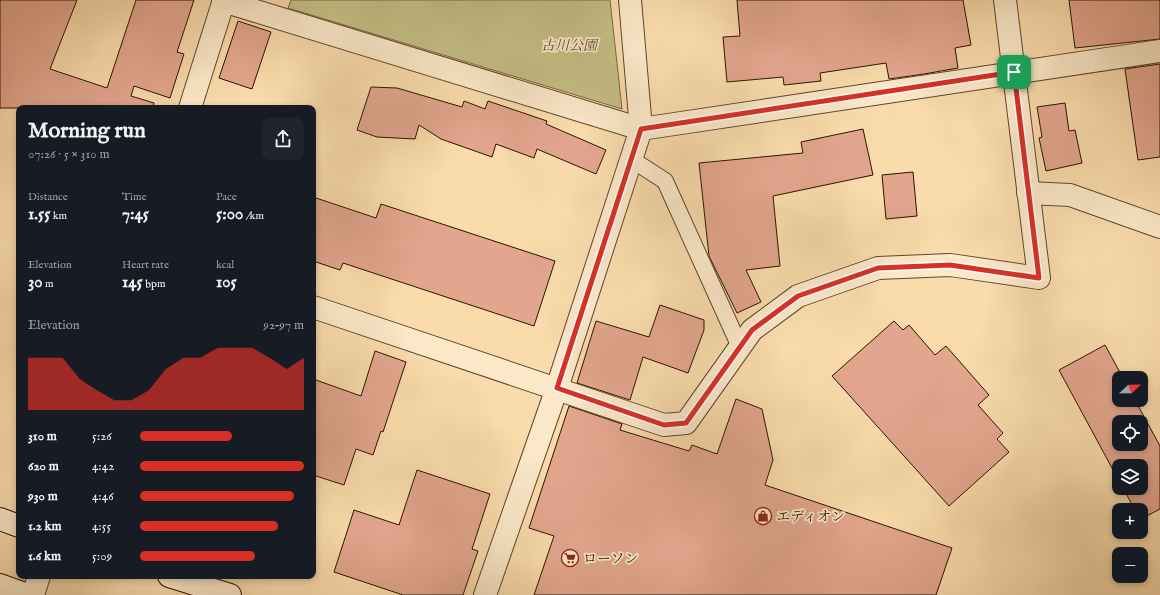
<!DOCTYPE html>
<html lang="en">
<head>
<meta charset="utf-8">
<style>
	body { margin:0; font-family:"IM FELL English","Noto Serif JP",serif; background:#20242c; color:#f1f3f6; height:100vh; display:flex; flex-direction:column; font-size:15px; white-space:nowrap }
	* { box-sizing:border-box; margin:0 }
	p { font-size:13px; color:#9ea1a6 }
	.icon { flex:none; width:22px; height:22px; fill:none; stroke:currentColor; stroke-width:2; stroke-linecap:round; stroke-linejoin:round }
	.map { position:relative; flex:1; overflow:hidden }
	.details { position:absolute; left:16px; top:105px; width:300px; height:474px; display:flex; flex-direction:column; background:#171b24; border-radius:8px; box-shadow:0 2px 6px #0003 }
	.details>* { flex:none }
	.needle { width:26px; rotate:68deg }
	.controls { position:absolute; left:1112px; top:371px; display:grid; gap:8px }
	.controls a { display:grid; place-items:center; width:36px; height:36px; border-radius:8px; background:#171b24; box-shadow:0 2px 6px #0003; font-size:20px }
	.pin { position:absolute; display:grid; place-items:center; width:34px; height:34px; color:#fff; margin:-17px; border-radius:8px; box-shadow:0 2px 6px #0006 }
	.round { display:grid; place-items:center; flex:none; width:42px; height:42px; border-radius:8px; background:#20242c }
	.summary { display:flex; align-items:center; justify-content:space-between; height:68px; padding:0 12px }
	h1 { font-size:22px; font-weight:700; line-height:30px }
	.stats { display:grid; grid-template-columns:repeat(3,1fr); gap:6px; height:68px; padding:4px 12px }
	.stats div { display:grid; align-content:center }
	.stats b { font-size:17px; font-weight:700 }
	.stats small { font-size:11px; font-weight:400 }
	.stats p { font-size:11px }
	.chart { height:112px; padding:8px 12px }
	.chart p { display:flex; justify-content:space-between }
	.chart svg { width:100%; height:72px; margin-top:4px; fill:#d93025; opacity:.7 }
	ul { padding:0 12px; list-style:none; font-size:13px }
	li { display:grid; grid-template-columns:64px 48px 1fr; align-items:center; height:30px }
	li i { height:10px; border-radius:5px; background:#d93025 }
	.map>svg:first-child { display:block }
	.green { fill:#c4be84; stroke:#786842 }
	.building { fill:#e2a68e; stroke:#2c1300; fill-rule:evenodd }
	.lines { fill:none; stroke-linecap:round; stroke-linejoin:round }
	.lane-casing { stroke:#5f452b; stroke-width:18 }
	.street-casing { stroke:#5f452b; stroke-width:24 }
	.secondary-casing { stroke:#2c1300; stroke-width:24 }
	.lane { stroke:#fbe8c9; stroke-width:16 }
	.street { stroke:#fbe8c9; stroke-width:22 }
	.secondary { stroke:#fbe8c9; stroke-width:22 }
	.route-casing { stroke:#fff; stroke-width:8 }
	.route { stroke:#d93025; stroke-width:5 }
	.labels { text-anchor:middle; stroke-width:3.5; stroke-linejoin:round; paint-order:stroke }
	.park-label { font-size:14px; font-style:italic; fill:#614f2e; stroke:#fbe8c9 }
	.poi-label { font-size:14px; fill:#2c1300; stroke:#fbe8c9; text-anchor:start }
</style>
</head>
<body>
<div class="map">
<svg width="1160" height="595" viewBox="0 0 1160 595">
	<rect width="100%" height="100%" fill="#f9dbac"/>
	<filter id="stains"><feTurbulence type="fractalNoise" baseFrequency=".005" numOctaves="4"/><feColorMatrix values="0 0 0 0 .2 0 0 0 0 .09 0 0 0 0 .02 0 0 0 .5 -.17"/></filter>
	<radialGradient id="worn" r=".72"><stop offset=".6" stop-color="#630" stop-opacity="0"/><stop offset="1" stop-color="#630" stop-opacity=".3"/></radialGradient>
	<polygon class="green" points="291,0 610,0 622,109 288,8"/>
	<g class="building">
		<polygon points="0,0 77,0 50,69 107,88 136,0 194,0 177,52 184,54 170,98 134,86 131,96 154,103 153,108 0,108"/>
		<polygon points="737,0 963,0 971,45 955,48 958,68 924,74 889,79 886,63 820,73 821,81 784,85 783,77 727,82 723,37 740,36"/>
		<polygon points="1069,0 1160,0 1160,39 1075,48"/>
		<polygon points="238,21 271,32 252,89 219,78"/>
		<polygon points="1160,64 1160,157 1138,160 1125,69"/>
		<polygon points="371,87 397,88 462,107 464,101 485,109 488,101 547,121 546,124 606,150 596,174 537,149 534,158 496,144 492,157 441,139 419,125 415,139 377,137 357,130"/>
		<polygon points="1065,103 1069,131 1075,130 1082,163 1046,171 1039,138 1042,137 1037,107"/>
		<polygon points="863,129 873,175 773,196 780,266 746,270 761,302 737,313 709,256 699,163 803,153 801,142"/>
		<polygon points="913,172 917,216 886,219 882,175"/>
		<polygon points="313,197 376,218 381,204 555,261 534,326 343,263 340,270 313,261"/>
		<polygon points="660,305 704,320 704,330 688,373 643,357 630,400 577,383 596,321 649,337"/>
		<polygon points="894,321 903,330 909,325 935,355 946,346 989,395 978,405 1003,433 997,439 1009,452 949,506 832,376"/>
		<path d="M 1105,345 L 1123,378 L 1119,378 L 1119,400 L 1135,400 L 1160,446 L 1160,509 L 1141,519 L 1141,510 L 1135,510 L 1123,488 L 1141,488 L 1141,466 L 1119,466 L 1119,481 L 1059,370 ZM 1119,422 L 1141,422 L 1141,444 L 1119,444 Z"/>
		<polygon points="375,351 406,362 383,432 381,431 373,455 356,449 344,485 313,475 313,379 361,396"/>
		<polygon points="736,399 762,409 773,460 765,485 952,548 936,595 534,595 554,536 529,528 569,406 622,424 620,430 689,451 692,445 717,454"/>
		<polygon points="417,470 490,494 472,549 478,551 463,595 403,595 334,572 354,510 399,525"/>
	</g>
	<g class="lines">
		<g class="lane-casing">
			<polyline id="lane" points="631,159 665,181 740,347"/>
		</g>
		<g class="street-casing">
			<g id="street">
				<polyline points="223,1 641,129 1160,51"/>
				<polyline points="190,108 224,0"/>
				<polyline points="1028,193 1070,195 1160,227"/>
				<polyline points="313,307 664,425 686,423 752,330 798,296 878,268 950,265 1039,278 1005,0"/>
				<polyline points="33,595 39,576"/>
				<polyline points="485,595 557,388 641,129 630,0"/>
			</g>
		</g>
		<g class="secondary-casing">
			<g id="secondary">
				<polyline points="0,519 19,526"/>
				<polyline points="169,576 230,595"/>
				<polyline points="0,585 28,595"/>
			</g>
		</g>
		<use href="#lane" class="lane"/>
		<use href="#street" class="street"/>
		<use href="#secondary" class="secondary"/>
	</g>
	<g class="lines">
		<g class="route-casing">
			<polygon id="route" points="1014,72 1039,278 950,265 878,268 798,296 752,330 686,423 664,425 557,388 641,129"/>
		</g>
		<use href="#route" class="route"/>
	</g>
	<defs>
		<g id="shop-ring" transform="scale(0.9)"><circle r="9.5" fill="#fbe8c9" stroke="#8f2418" stroke-width="1.5"/><path d="M-5-2.5h2.3a2.7 3.5 0 0 1 5.4 0H5L5.5 6h-11ZM-1.5-2.5h3a1.5 2.3 0 0 0-3 0Z" fill="#8f2418"/></g>
		<g id="supermarket-ring" transform="scale(0.9)"><circle r="9.5" fill="#fbe8c9" stroke="#8f2418" stroke-width="1.5"/><path d="M-6-5.5h2.5l.6 2H6L4.5 2H-2.5L-4.4-4H-6ZM-1.5 3.2a1.3 1.3 0 1 0 .1 0ZM3 3.2a1.3 1.3 0 1 0 .1 0Z" fill="#8f2418"/></g>
	</defs>
	<g fill-rule="evenodd">
		<use href="#shop-ring" x="763" y="516"/>
		<use href="#supermarket-ring" x="570" y="558"/>
	</g>
	<g class="labels">
		<g class="park-label">
			<text x="569" y="50">古川公園</text>
		</g>
		<g class="poi-label">
			<text x="776" y="521">エディオン</text>
			<text x="583" y="563">ローソン</text>
		</g>
	</g>
	<rect width="100%" height="100%" filter="url(#stains)"/>
	<rect width="100%" height="100%" fill="url(#worn)"/>
</svg>
<div class="controls">
<a><svg class="needle" viewBox="-14 -14 28 28"><path d="M0-13l5 13h-10z" fill="#e53935"/><path d="M0 13l5-13h-10z" fill="#9ea1a6"/></svg></a>
<a><svg class="icon" aria-label="locate" viewBox="0 0 24 24"><circle cx="12" cy="12" r="6"/><path d="M12 2v4M12 18v4M2 12h4M18 12h4"/></svg></a>
<a><svg class="icon" aria-label="layers" viewBox="0 0 24 24"><path d="M12 4l9 5-9 5-9-5zM3 14l9 5 9-5"/></svg></a>
<a>+</a>
<a>−</a>
</div>
<div class="pin" style="left:1014px;top:72px;background:#1e9e55"><svg class="icon" aria-label="arrive" viewBox="0 0 24 24"><path d="M6 21V4h12l-3 4 3 4H6"/></svg></div>
<section class="details">
<div class="summary"><div><h1>Morning run</h1><p>07:26 · 5 × 310 m</p></div><a class="round"><svg class="icon" aria-label="share" viewBox="0 0 24 24"><path d="M12 15V3M7 8l5-5 5 5M5 13v7h14v-7"/></svg></a></div>
<div class="stats">
<div><p>Distance</p><b>1.55<small> km</small></b></div>
<div><p>Time</p><b>7:45</b></div>
<div><p>Pace</p><b>5:00<small> /km</small></b></div>
</div>
<div class="stats">
<div><p>Elevation</p><b>30<small> m</small></b></div>
<div><p>Heart rate</p><b>145<small> bpm</small></b></div>
<div><p>kcal</p><b>105</b></div>
</div>
<div class="chart"><p><span>Elevation</span>92–97 m</p>
<svg viewBox="0 0 160 44" preserveAspectRatio="none"><path d="M0 44V12L10 12L20 12L30 25L40 32L50 38L60 38L70 32L80 19L90 12L100 12L110 6L120 6L130 6L140 12L150 19L160 12V44z"/></svg>
</div>
<ul>
<li><b>310 m</b>5:26<i style="width:56%"></i></li>
<li><b>620 m</b>4:42<i style="width:100%"></i></li>
<li><b>930 m</b>4:46<i style="width:94%"></i></li>
<li><b>1.2 km</b>4:55<i style="width:84%"></i></li>
<li><b>1.6 km</b>5:09<i style="width:70%"></i></li>
</ul>
</section>
</div>
</body>
</html>
